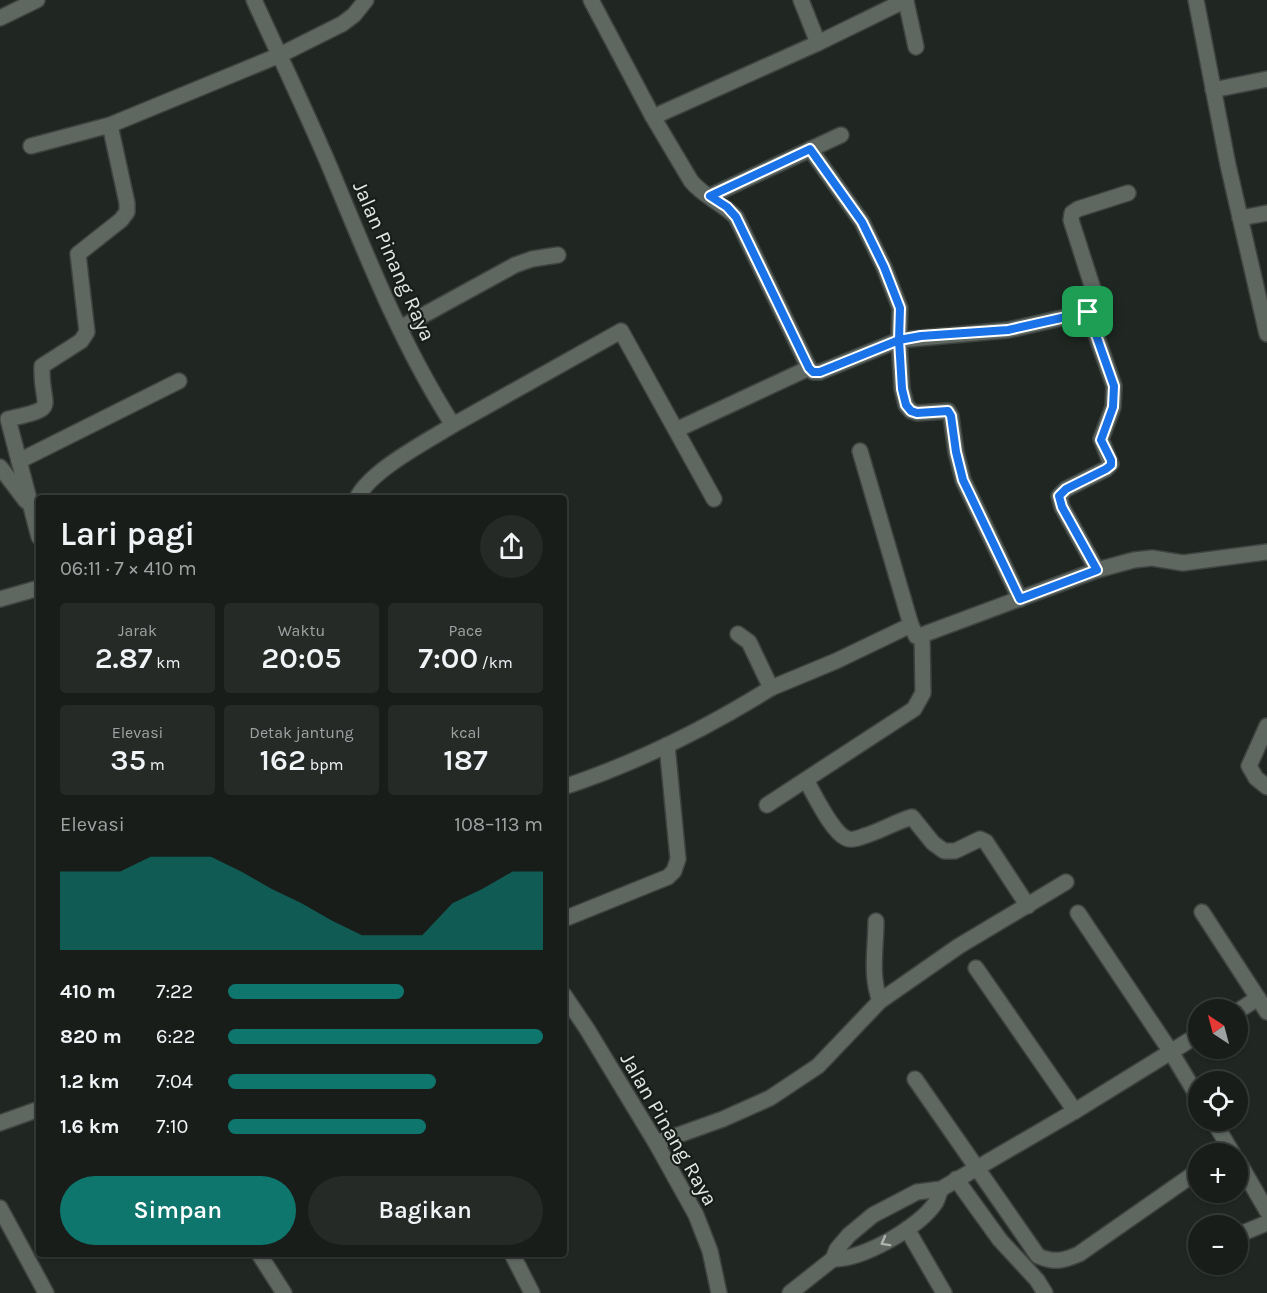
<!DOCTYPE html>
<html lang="id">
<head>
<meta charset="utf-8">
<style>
	body { margin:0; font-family:Karla,sans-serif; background:#252a27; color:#f1f3f6; height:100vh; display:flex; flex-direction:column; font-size:22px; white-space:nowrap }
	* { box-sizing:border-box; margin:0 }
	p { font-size:20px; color:#9fa2a2 }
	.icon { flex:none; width:33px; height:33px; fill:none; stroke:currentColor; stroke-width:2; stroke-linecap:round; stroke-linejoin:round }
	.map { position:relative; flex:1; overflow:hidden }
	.side { position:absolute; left:36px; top:495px; width:531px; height:762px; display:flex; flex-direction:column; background:#181d1a; border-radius:6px; box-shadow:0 2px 4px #0004,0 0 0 2px #363b39 }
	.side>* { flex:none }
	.needle { width:39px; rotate:324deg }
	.buttons { position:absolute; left:1188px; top:999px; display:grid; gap:12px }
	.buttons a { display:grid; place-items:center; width:60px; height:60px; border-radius:50%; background:#181d1a; box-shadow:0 2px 4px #0004,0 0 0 2px #363b39; font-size:30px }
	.pin { position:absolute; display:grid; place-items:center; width:51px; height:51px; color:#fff; margin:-26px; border-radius:12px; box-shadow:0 3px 9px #0006 }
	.round { display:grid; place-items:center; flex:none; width:63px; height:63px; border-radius:32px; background:#252a27 }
	.head { display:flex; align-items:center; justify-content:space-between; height:102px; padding:0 24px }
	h1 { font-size:33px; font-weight:600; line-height:45px }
	.figures { display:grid; grid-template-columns:repeat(3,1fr); gap:9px; height:102px; padding:6px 24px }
	.figures div { display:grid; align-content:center; border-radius:6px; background:#252a27; text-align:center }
	.figures b { font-size:30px; font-weight:600 }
	.figures small { font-size:16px; font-weight:400 }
	.figures p { font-size:16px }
	.chart { height:168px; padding:12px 24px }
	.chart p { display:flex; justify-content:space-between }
	.chart svg { width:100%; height:108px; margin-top:6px; fill:#0f766e; opacity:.7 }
	.button { display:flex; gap:12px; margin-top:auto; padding:12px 24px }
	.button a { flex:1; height:69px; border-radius:36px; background:#0f766e; color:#fff; font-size:24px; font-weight:600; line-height:69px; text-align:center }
	.button a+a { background:#252a27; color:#f1f3f6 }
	ul { padding:0 24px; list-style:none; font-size:20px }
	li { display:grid; grid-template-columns:96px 72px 1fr; align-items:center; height:45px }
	li i { height:15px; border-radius:8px; background:#0f766e }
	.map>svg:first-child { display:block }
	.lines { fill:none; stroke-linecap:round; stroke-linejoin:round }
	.minor-casing { stroke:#3d4340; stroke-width:18 }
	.minor { stroke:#5f6761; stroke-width:15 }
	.oneway { stroke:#adb3af }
	.route-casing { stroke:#fff; stroke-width:12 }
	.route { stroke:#1a73e8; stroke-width:8 }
	.labels { text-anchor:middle; stroke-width:4.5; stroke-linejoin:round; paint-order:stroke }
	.street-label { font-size:21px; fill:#e1e6e3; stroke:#171e19 }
</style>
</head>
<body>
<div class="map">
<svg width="1267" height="1293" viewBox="0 0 1267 1293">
	<rect width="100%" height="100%" fill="#202722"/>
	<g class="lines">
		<g class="minor-casing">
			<g id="minor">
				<path d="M 254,0 C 280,57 307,113 331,170 C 367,257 402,346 453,425 C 426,442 371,470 357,498"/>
				<path d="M 591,0 L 653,117 L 691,181 C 703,196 722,203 736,217 L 809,368 L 813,372 L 820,372 L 899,340 L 1008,330 L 1088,312 L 1096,298 L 1071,220 L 1072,213 L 1078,209 L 1128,193"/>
				<polyline points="801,0 818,43"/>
				<polyline points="1196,0 1228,165 1267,334"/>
				<polyline points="906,1 916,47"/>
				<polyline points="0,18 37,0"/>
				<polyline points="1213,90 1267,79"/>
				<polyline points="653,117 818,43 906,0"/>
				<polyline points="31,146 110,125 280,55 342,24 354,15 366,0"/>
				<polyline points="810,149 862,222 884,267 900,308 899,340 902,389 906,405 911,411 917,413 948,411 951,416 956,452 963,480 1020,599"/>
				<polyline points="710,196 841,135"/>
				<polyline points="1240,218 1267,213"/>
				<polyline points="1088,312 1114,386 1113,407 1101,439 1111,464 1106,469 1066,489 1059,496 1062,507 1097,570"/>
				<polyline points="400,328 515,265 532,259 558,255"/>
				<polyline points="453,425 621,331 714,499"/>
				<polyline points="676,430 809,368"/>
				<polyline points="860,451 911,625 916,636 922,635 1097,570 1134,560 1152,558 1183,563 1267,552"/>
				<polyline points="19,461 179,381"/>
				<polyline points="0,467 26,501"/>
				<path d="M 39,537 L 8,419 C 63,407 40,409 42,366 L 81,341 L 87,332 L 78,254 L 121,220 L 127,212 L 127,203 L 110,125"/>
				<polyline points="0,599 39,588"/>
				<polyline points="771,688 836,661 911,625"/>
				<polyline points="1267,726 1249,766 1256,778 1267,787"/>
				<path d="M 806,780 C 814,794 832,832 846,838 C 851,841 859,838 864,836 C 881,831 895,822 912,817 L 933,843 L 944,851 L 955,851 L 980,839 L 986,842 L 1028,906"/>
				<path d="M 564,787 C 636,763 707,728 771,688 L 749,642 L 738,634"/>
				<polyline points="767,805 914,709 923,693 922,635"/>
				<polyline points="1202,912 1267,1012"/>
				<polyline points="1078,913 1171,1052 1198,1097"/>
				<polyline points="564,919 668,877 674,871 678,859 667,745"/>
				<path d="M 876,921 C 876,948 870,975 880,1001"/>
				<polyline points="976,968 1075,1111"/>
				<polyline points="564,995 587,1029 656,1143 696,1215 710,1251 719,1293"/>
				<polyline points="1238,1011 1258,998"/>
				<path d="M 915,1079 L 1038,1256 C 1054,1263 1063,1261 1079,1254 L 1198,1171"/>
				<polyline points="1213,1120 1233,1154"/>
				<polyline points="0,1123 39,1109"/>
				<polyline points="656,1143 723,1119 770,1098 818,1066 880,1001 959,946 1066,882"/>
				<polyline points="1238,1161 1267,1211"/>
				<polyline points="956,1179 1000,1240 1037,1280 1045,1293"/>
				<polyline points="0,1208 46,1293"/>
				<polyline points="907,1229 944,1293"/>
				<polyline points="1238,1235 1267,1223"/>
				<polyline points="259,1254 284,1293"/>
				<polyline points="512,1254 532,1293"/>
				<path d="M 833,1259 C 862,1260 920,1227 936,1202 C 938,1198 939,1193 941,1189"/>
				<polyline points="790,1293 833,1259 837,1249 849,1235 873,1215 917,1192 941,1189 1075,1111 1198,1035"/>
			</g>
		</g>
		<use href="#minor" class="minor"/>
	</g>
	<defs><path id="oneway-chevron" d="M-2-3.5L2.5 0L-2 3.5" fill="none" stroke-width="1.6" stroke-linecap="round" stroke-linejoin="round" transform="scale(1.5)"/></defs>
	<use class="oneway" href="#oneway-chevron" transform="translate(885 1242) rotate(151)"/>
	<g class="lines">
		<g class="route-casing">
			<polyline id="route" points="1088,312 1008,330 921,336 899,340 820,372 813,372 809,368 736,217 727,207 710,196 810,149 862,222 884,267 900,308 899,340 902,389 906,405 911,411 917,413 948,411 951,416 956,452 963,480 1020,599 1097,570 1062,507 1059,496 1066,489 1106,469 1111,465 1111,460 1101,440 1113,407 1114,386 1088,312"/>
		</g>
		<use href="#route" class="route"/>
	</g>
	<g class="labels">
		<g class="street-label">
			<text transform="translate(394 261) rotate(66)" y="7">Jalan Pinang Raya</text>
			<text transform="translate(669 1129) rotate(60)" y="7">Jalan Pinang Raya</text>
		</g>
	</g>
</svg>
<div class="buttons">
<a><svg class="needle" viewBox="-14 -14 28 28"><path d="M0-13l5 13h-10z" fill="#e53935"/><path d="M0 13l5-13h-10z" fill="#9fa2a2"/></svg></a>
<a><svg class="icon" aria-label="locate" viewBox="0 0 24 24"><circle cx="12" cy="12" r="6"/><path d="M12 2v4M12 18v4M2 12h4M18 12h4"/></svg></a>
<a>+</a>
<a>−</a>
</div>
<div class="pin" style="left:1088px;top:312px;background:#1e9e55"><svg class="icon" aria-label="arrive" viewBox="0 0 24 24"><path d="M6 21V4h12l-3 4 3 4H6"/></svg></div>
<section class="side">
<div class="head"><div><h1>Lari pagi</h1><p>06:11 · 7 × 410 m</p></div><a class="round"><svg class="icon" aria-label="share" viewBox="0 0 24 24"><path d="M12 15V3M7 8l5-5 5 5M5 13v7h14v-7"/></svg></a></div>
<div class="figures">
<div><p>Jarak</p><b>2.87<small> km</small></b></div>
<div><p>Waktu</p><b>20:05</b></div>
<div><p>Pace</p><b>7:00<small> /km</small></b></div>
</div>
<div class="figures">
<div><p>Elevasi</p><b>35<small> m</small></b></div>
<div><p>Detak jantung</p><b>162<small> bpm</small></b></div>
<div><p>kcal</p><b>187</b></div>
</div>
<div class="chart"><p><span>Elevasi</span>108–113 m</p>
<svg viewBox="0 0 160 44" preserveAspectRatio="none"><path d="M0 44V12L10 12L20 12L30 6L40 6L50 6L60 12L70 19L80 25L90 32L100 38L110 38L120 38L130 25L140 19L150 12L160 12V44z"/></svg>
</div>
<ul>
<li><b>410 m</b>7:22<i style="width:56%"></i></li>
<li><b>820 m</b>6:22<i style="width:100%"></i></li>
<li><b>1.2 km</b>7:04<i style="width:66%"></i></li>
<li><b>1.6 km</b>7:10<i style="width:63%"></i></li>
</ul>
<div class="button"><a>Simpan</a><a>Bagikan</a></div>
</section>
</div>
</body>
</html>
